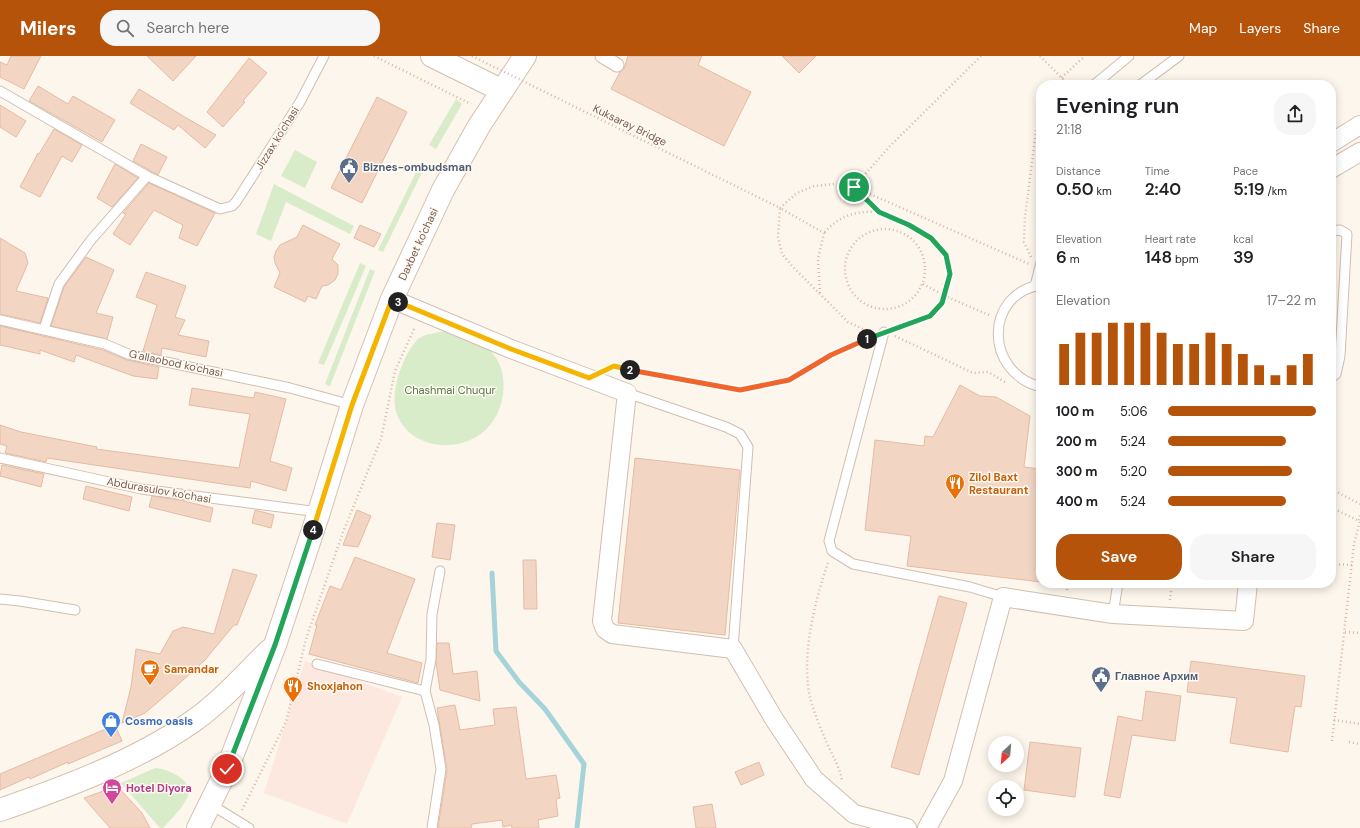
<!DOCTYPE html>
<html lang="en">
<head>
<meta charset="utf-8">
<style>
	body { margin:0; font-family:"DM Sans",sans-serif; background:#f6f6f6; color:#202124; height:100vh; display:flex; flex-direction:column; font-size:15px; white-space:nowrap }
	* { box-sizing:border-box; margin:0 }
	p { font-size:13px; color:#757577 }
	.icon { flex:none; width:22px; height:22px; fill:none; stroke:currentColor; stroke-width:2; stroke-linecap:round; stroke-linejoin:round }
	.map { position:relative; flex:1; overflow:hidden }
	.panel { position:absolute; left:1036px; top:24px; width:300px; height:508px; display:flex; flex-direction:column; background:#fff; border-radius:16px; box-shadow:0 2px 10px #0003 }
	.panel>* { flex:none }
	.needle { width:26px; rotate:206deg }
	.controls { position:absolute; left:988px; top:680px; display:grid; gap:8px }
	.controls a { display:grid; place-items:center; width:36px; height:36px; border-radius:50%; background:#fff; box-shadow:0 2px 10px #0003; font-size:20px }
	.pin { position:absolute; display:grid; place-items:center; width:34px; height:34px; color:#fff; margin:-17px; border:2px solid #fff; border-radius:50%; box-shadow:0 1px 4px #0007 }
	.km { position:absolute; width:20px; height:20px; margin:-10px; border-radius:50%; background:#222; color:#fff; font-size:11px; line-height:20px; text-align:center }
	.round { display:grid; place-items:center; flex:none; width:42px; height:42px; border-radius:16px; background:#f6f6f6 }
	.summary { display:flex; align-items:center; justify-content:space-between; height:68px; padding:0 20px }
	h1 { font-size:22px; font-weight:600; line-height:30px }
	.metrics { display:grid; grid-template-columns:repeat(3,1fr); gap:6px; height:68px; padding:4px 20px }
	.metrics div { display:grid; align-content:center }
	.metrics b { font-size:17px; font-weight:600 }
	.metrics small { font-size:11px; font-weight:400 }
	.metrics p { font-size:11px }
	.chart { height:112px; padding:8px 20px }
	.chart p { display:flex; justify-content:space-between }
	.chart svg { width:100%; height:72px; margin-top:4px; stroke:#b45309; stroke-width:6 }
	.primary-button { display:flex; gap:8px; margin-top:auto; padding:8px 20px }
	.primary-button a { flex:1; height:46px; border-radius:16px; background:#b45309; color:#fff; font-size:16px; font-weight:600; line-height:46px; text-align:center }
	.primary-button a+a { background:#f6f6f6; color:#202124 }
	ul { padding:0 20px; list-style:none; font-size:13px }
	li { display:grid; grid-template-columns:64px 48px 1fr; align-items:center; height:30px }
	li i { height:10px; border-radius:5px; background:#b45309 }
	header { display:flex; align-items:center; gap:24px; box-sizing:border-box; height:56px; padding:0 20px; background:#b45309; color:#fff }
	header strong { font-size:19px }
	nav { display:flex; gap:22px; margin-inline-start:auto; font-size:14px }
	.search { width:280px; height:36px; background:#f6f6f6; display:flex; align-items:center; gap:10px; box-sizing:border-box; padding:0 14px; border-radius:16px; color:#757577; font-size:15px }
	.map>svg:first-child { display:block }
	.commercial { fill:#fde8e0 }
	.green { fill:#d8ecc9 }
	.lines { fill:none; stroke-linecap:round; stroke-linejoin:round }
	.stream { stroke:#a5d3da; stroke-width:5 }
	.building { fill:#f3d5c3; stroke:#e6bba3 }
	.service-casing { stroke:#d1beb0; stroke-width:11 }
	.pedestrian-casing { stroke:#d1beb0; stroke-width:15 }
	.minor-casing { stroke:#d1beb0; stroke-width:20 }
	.tertiary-casing { stroke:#d1beb0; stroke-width:24 }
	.secondary-casing { stroke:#d6c0b0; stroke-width:24 }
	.path { stroke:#d9b8a5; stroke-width:2.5; stroke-dasharray:1 3; stroke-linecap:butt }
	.service { stroke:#fff; stroke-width:9 }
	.pedestrian { stroke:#fff; stroke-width:13 }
	.minor { stroke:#fff; stroke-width:18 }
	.tertiary { stroke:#fff; stroke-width:22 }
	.secondary { stroke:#fff; stroke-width:22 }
	.path-bridge { stroke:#d9b8a5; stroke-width:2.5; stroke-dasharray:1 3; stroke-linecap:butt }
	.split-1-casing { stroke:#fff; stroke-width:8 }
	.split-2-casing { stroke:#fff; stroke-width:8 }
	.split-3-casing { stroke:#fff; stroke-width:8 }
	.split-4-casing { stroke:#fff; stroke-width:8 }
	.split-5-casing { stroke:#fff; stroke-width:8 }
	.split-1 { stroke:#22a559; stroke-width:5 }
	.split-2 { stroke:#f0652b; stroke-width:5 }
	.split-3 { stroke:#f5b400; stroke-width:5 }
	.split-4 { stroke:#f5b400; stroke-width:5 }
	.split-5 { stroke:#22a559; stroke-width:5 }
	.labels { text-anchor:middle; stroke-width:3; stroke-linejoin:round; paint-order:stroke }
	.street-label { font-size:11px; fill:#7a5c4d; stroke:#fffaf3 }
	.service-label { font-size:11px; font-weight:bold; fill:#4e5e75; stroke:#fffaf3; text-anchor:start }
	.park-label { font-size:11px; fill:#537a41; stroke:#fffaf3 }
	.food-label { font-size:11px; font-weight:bold; fill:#c56008; stroke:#fffaf3; text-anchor:start }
	.shop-label { font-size:11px; font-weight:bold; fill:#366cbe; stroke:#fffaf3; text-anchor:start }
	.hotel-label { font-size:11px; font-weight:bold; fill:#b23c85; stroke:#fffaf3; text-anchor:start }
</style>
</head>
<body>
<header>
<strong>Milers</strong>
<div class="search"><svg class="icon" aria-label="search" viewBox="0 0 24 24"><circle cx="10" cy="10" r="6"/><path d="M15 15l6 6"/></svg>Search here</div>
<nav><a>Map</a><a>Layers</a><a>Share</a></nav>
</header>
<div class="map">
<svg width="1360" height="772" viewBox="0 0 1360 772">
	<rect width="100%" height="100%" fill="#fdf6ec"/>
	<polygon class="commercial" points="305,605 402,641 347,768 264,737"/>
	<g class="green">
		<polygon points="456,43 462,48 436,93 429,89"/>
		<polygon points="295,94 317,106 305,132 281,120"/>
		<polygon points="421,106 425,110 383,196 378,194"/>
		<polygon points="274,128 354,170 350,178 286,146 271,185 256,178"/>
		<polygon points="360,207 366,210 324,309 318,307"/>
		<polygon points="370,213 375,215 330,330 325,328"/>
		<path d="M 446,275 C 460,277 473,281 485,290 C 510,308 508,348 490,369 C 467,398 414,396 398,361 C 388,339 402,301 417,284 C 424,277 437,277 446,275 Z"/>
		<path d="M 155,712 C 168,713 196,724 187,742 C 182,753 171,763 163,772 L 160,772 L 121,727 Z"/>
	</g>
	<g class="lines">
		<polyline class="stream" points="492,517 496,595 519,626 545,653 584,708 577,772"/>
	</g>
	<g class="building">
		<polygon points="11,0 41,0 24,33 0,21 0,6 7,9"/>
		<polygon points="147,0 196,0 173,25"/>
		<polygon points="628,0 702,0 698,9 751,36 724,90 611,33 620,16 624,13"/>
		<polygon points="782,0 816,0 799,17"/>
		<polygon points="249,2 267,17 243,45 245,46 223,71 207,56"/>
		<polygon points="38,30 68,48 73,40 115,64 102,86 29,45"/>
		<polygon points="139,33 183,60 216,79 205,92 178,69 174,74 130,47"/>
		<polygon points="377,41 407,56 362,147 331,132"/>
		<polygon points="0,49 26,65 16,81 0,71"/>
		<polygon points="54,73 82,89 72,106 62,100 40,141 20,131 38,97 39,98"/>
		<polygon points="141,88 167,101 158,119 133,105"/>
		<polygon points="115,108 138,122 112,151 97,142"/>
		<polygon points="149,127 215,157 197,190 179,182 183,169 154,154 130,189 113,178 126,158 123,157"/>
		<polygon points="303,169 340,188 332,203 338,209 338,218 335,224 328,229 322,230 316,243 308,240 305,246 274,231 280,217 275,207 274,201 276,195 280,189 297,181"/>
		<polygon points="360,169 381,178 374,191 354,182"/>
		<polygon points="0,182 25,197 28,207 16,235 48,242 40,267 0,258"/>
		<polygon points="86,201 114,214 96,257 113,261 107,283 51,270 64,231"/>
		<polygon points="146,216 186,230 175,261 185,264 178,279 209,285 206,301 162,292 161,299 143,295 157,249 136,241"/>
		<polygon points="0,270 103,294 127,304 159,311 157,323 133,320 76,299 74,306 40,294 40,298 0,289"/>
		<polygon points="960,329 980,340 996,341 1030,360 1024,411 1041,413 1041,526 907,510 911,480 865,474 875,384 924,390 925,380 933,381"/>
		<polygon points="192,332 254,342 255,336 286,343 270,405 292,412 286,435 251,425 250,432 47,402 46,406 5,397 7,390 0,388 0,369 21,376 97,391 96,393 239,412 250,358 189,349"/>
		<polygon points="635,402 740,414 725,579 618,567"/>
		<polygon points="2,409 44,418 41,431 0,420"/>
		<polygon points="86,430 132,441 129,455 83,443"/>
		<polygon points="152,440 179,444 213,452 210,466 149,451"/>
		<polygon points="255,454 274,459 271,472 252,467"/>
		<polygon points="357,454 371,460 358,491 343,489"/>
		<polygon points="437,467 455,469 450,504 432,501"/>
		<polygon points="355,501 415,523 387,597 422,607 418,627 309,598 317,569 315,569 330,530 341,534"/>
		<polygon points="523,504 536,504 537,553 524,553"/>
		<polygon points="233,513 257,519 237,569 234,569 205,604 172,634 145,657 122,667 131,631 136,593 160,598 173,575 183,571 214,578"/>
		<polygon points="939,540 967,547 919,719 891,711"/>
		<polygon points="437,587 449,587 453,618 477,615 480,645 440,634 436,606"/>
		<polygon points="1191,605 1305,620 1301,651 1295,650 1288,696 1230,687 1237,642 1187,636"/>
		<polygon points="1146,635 1181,640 1175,685 1132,679 1120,742 1104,739 1118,660 1142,665"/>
		<polygon points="455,649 460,674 495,669 493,653 516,651 526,723 556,719 560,742 556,743 558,760 538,764 539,772 512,772 511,769 503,771 502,764 472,768 471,772 438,772 447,714 437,652"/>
		<polygon points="115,669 122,685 68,708 68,706 30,723 29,721 0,734 0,718"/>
		<polygon points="1030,686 1081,692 1075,741 1024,734"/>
		<polygon points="759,706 764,719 741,729 735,716"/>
		<polygon points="117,730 142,757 150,772 110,772 84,742"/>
		<polygon points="712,748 716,772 696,772 693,751"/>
	</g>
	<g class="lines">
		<g class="service-casing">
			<g id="service">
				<polyline points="1094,29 1129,0"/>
				<polyline points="1140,29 1179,0"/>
				<polyline points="0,35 147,120 220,153 232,150 236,146 300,46 324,0"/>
				<polyline points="1331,175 1340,174 1347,178 1340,300 1336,318 1331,322"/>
				<path d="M 1041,229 C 985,237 983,316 1041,331"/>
				<polyline points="1035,230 1041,207"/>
				<polyline points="0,264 105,288 128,298 290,332 352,349"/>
				<polyline points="44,273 59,228 91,184 147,120"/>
				<polyline points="884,276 829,485 832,495 853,508 970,531 1003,541"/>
				<polyline points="627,337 726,371 740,378 748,391 733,593"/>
				<polyline points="0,402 141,433 319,456"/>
				<polyline points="0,543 20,545 75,554"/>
				<polyline points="1113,558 1118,527"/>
				<polyline points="317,608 425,635"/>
				<polyline points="210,748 249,772"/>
				<polyline points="432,772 441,713 434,669 425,635 431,603 432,558 440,515"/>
			</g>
		</g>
		<g class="pedestrian-casing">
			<polyline id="pedestrian" points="602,0 617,9"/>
		</g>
		<g class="minor-casing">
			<g id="minor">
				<polyline points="1331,87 1360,69"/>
				<polyline points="1331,113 1360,96"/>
				<polyline points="392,243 511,293 627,337 602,565 605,573 612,578 733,593 774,663 814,723 854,758 907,772"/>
				<polyline points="927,772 953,725 1003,541 1113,558 1244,565 1248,527"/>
			</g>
		</g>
		<g class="tertiary-casing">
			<polyline id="tertiary" points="432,0 501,34"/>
		</g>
		<g class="secondary-casing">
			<g id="secondary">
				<path d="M 0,754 C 66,731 134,706 192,666 C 221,646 245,618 270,594"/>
				<polyline points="198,772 227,713 275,589 319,456 352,349 392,243 443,134 479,70 525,0"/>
			</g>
		</g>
		<g class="path">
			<polyline points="374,0 471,48"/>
			<polyline points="981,0 889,91 854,131 1029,208"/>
			<polyline points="1040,0 1069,29"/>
			<polyline points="1058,29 1062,21 1085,0"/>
			<path d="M 780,152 L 797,137 L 814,130 L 835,128 L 854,131 L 879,156 C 855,155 840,159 824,177"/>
			<polyline points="879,156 909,169 931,182 947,199 950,218 942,247 930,260 895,272"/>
			<circle cx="885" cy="213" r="40"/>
			<polyline points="1031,201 1024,186 1025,161 1036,75 1041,65"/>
			<polyline points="923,228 945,240 989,259"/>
			<polyline points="820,237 818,203 824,177 780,152 778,181 782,198 793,211 848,266 865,274 873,274"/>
			<polyline points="895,280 973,317 988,316 1005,326"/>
			<polyline points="610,313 614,310 740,334 789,324 831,299 869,282"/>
			<polyline points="1331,433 1360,448"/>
			<polyline points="1331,451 1359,465 1360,459"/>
			<path d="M 828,507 C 814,546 800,605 811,645 C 815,659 821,673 826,685 C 832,699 840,711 842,725"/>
			<polyline points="1331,508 1353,509"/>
			<polyline points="1067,534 1067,527"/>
			<polyline points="1170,544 1172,527"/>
			<polyline points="1345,576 1360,577"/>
			<polyline points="1334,664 1360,668"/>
			<polyline points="1332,685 1354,488 1360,465"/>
			<polyline points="1349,686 1360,688"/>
			<polyline points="242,754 286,666 306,583 343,476 381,383 395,315 415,271"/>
		</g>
		<use href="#service" class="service"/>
		<use href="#pedestrian" class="pedestrian"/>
		<use href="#minor" class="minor"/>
		<use href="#tertiary" class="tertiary"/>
		<use href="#secondary" class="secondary"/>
		<polyline class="path-bridge" points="472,0 780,152"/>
	</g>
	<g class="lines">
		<g class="split-1-casing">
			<polyline id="split-1" points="854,131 879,156 909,169 931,182 946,199 950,218 942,247 930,260 867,283"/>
		</g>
		<g class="split-2-casing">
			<polyline id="split-2" points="630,314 740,334 789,324 831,299 867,283"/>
		</g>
		<g class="split-3-casing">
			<polyline id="split-3" points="398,246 511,293 589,322 614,310 630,314"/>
		</g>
		<g class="split-4-casing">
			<polyline id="split-4" points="313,474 352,349 392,243 398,246"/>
		</g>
		<g class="split-5-casing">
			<polyline id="split-5" points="227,713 275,589 313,474"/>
		</g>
		<use href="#split-1" class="split-1"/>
		<use href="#split-2" class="split-2"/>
		<use href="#split-3" class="split-3"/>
		<use href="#split-4" class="split-4"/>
		<use href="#split-5" class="split-5"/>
	</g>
	<defs>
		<g id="civic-pin" transform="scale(1)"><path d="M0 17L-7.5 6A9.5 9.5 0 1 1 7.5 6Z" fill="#5c6f8a" stroke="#fffaf3"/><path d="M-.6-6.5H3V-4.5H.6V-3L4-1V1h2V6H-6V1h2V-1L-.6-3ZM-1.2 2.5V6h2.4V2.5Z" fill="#fff"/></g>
		<g id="restaurant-pin" transform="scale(1)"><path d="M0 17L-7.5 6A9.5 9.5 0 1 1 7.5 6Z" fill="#e8710a" stroke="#fffaf3"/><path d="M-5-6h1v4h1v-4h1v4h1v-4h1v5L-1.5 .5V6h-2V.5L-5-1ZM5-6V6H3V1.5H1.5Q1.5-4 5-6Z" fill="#fff"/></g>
		<g id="cafe-pin" transform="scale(1)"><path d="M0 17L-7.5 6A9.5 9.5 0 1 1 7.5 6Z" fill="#e8710a" stroke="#fffaf3"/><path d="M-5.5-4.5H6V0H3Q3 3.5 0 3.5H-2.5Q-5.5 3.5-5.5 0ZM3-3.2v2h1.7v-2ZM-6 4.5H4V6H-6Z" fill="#fff"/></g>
		<g id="shop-pin" transform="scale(1)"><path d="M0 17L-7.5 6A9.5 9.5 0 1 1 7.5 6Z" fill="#3f7fe0" stroke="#fffaf3"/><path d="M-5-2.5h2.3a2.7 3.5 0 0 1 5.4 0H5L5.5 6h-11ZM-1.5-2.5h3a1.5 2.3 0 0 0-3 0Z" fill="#fff"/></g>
		<g id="hotel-pin" transform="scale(1)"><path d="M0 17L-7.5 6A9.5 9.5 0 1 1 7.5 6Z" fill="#d1479c" stroke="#fffaf3"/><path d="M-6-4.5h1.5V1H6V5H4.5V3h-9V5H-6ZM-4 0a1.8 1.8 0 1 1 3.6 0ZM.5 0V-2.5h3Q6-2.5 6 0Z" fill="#fff"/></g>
	</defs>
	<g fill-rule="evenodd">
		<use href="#civic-pin" x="349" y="111"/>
		<use href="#restaurant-pin" x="955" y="427"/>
		<use href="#cafe-pin" x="150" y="613"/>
		<use href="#civic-pin" x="1101" y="620"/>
		<use href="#restaurant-pin" x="293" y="630"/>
		<use href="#shop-pin" x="111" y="665"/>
		<use href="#hotel-pin" x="112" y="732"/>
	</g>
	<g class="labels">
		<g class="street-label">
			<text transform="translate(630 69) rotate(26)" y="4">Kuksaray Bridge</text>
			<text transform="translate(277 82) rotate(-58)" y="4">Jizzax ko'chasi</text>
			<text transform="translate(418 188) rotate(-65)" y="4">Daxbet ko'chasi</text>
			<text transform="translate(176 307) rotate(12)" y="4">G'allaobod ko'chasi</text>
			<text transform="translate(159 434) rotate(10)" y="4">Abdurasulov ko'chasi</text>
		</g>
		<g class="service-label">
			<text x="363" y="115">Biznes-ombudsman</text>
			<text x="1115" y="624">Главное Архим</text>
		</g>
		<g class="park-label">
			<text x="450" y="338">Chashmai Chuqur</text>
		</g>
		<g class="food-label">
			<text x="969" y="425">Zilol Baxt<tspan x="969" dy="13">Restaurant</tspan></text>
			<text x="164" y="617">Samandar</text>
			<text x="307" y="634">Shoxjahon</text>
		</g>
		<g class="shop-label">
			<text x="125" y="669">Cosmo oasis</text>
		</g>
		<g class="hotel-label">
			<text x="126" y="736">Hotel Diyora</text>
		</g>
	</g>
</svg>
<div class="controls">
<a><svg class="needle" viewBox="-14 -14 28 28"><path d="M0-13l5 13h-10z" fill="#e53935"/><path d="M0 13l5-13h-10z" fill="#757577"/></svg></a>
<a><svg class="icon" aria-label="locate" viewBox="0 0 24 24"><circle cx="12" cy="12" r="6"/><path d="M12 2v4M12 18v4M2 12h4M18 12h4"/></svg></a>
</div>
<div class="pin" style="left:854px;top:131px;background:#1e9e55"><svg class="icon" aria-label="arrive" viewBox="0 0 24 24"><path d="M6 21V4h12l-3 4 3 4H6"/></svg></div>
<div class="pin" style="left:227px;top:713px;background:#d93025"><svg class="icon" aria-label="check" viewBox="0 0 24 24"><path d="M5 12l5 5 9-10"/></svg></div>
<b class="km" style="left:867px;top:283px">1</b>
<b class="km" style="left:630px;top:314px">2</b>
<b class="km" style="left:398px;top:246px">3</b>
<b class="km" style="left:313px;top:474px">4</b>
<section class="panel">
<div class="summary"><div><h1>Evening run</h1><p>21:18</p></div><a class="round"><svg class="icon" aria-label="share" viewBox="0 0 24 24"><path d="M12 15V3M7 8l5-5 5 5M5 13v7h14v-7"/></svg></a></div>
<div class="metrics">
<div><p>Distance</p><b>0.50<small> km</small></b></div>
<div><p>Time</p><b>2:40</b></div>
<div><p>Pace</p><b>5:19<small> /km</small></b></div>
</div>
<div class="metrics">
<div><p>Elevation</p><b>6<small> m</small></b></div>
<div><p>Heart rate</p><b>148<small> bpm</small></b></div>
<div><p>kcal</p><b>39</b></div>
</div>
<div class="chart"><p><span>Elevation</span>17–22 m</p>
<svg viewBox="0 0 160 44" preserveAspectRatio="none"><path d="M5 44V19M15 44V12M25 44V12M35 44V6M45 44V6M55 44V6M65 44V12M75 44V19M85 44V19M95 44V12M105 44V19M115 44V25M125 44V32M135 44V38M145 44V32M155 44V25"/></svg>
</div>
<ul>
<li><b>100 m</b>5:06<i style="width:100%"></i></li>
<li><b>200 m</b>5:24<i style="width:80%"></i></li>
<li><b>300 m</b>5:20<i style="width:84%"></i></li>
<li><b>400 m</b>5:24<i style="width:80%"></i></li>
</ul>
<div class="primary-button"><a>Save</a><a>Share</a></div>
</section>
</div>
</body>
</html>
